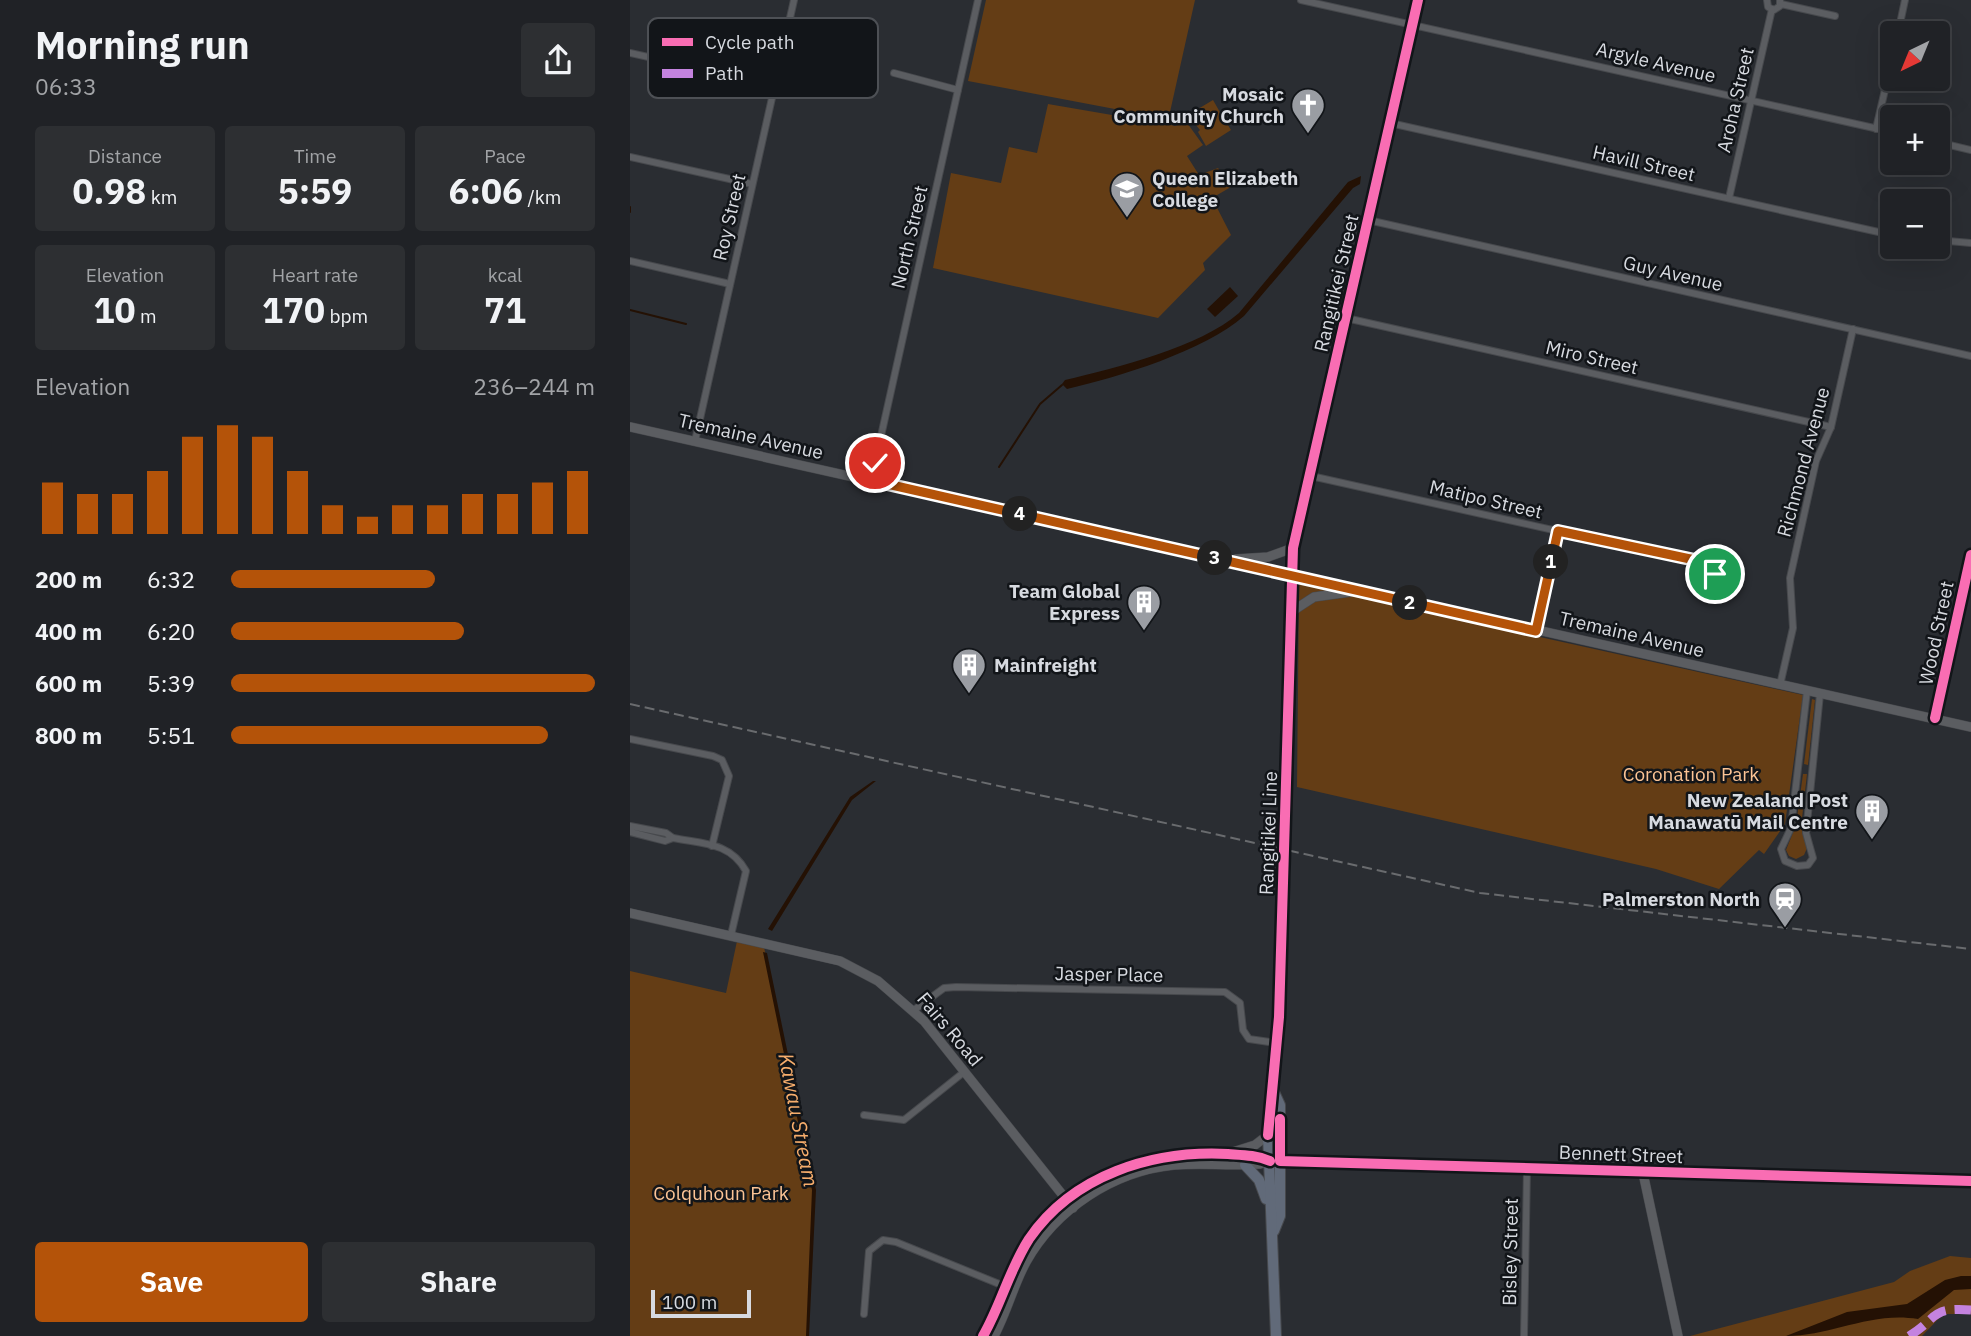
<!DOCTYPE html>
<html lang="en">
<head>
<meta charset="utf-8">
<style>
	body { margin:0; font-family:"IBM Plex Sans",sans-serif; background:#2d2f32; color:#f1f3f6; height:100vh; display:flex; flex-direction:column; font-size:26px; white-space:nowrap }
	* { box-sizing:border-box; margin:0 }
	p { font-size:23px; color:#a2a4a7 }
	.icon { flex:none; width:38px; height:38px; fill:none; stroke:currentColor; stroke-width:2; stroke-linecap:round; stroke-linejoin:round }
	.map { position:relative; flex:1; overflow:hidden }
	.sheet { display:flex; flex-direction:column; background:#202226; width:630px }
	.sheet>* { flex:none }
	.needle { width:46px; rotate:223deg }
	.tools { position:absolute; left:1250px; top:21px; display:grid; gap:14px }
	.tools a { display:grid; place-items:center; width:70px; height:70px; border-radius:7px; background:#202226; box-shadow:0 7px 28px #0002,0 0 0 2px #3d3f43; font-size:35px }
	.scale { position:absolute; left:21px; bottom:18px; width:100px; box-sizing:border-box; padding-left:7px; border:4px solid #d7dae0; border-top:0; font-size:19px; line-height:24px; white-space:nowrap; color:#d7dae0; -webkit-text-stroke:5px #121519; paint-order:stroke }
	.pin { position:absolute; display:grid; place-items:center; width:60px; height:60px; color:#fff; margin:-30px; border:4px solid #fff; border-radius:50%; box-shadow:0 2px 7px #0007 }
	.km { position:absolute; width:35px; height:35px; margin:-18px; border-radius:50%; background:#222; color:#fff; font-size:19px; line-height:35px; text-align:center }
	.round { display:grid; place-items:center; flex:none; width:74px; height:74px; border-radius:7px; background:#2d2f32 }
	.overview { display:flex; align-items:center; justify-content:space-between; height:119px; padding:0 35px }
	h1 { font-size:38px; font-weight:800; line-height:52px }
	.metrics { display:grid; grid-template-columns:repeat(3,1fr); gap:10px; height:119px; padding:7px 35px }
	.metrics div { display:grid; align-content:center; border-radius:7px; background:#2d2f32; text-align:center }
	.metrics b { font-size:35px; font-weight:800 }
	.metrics small { font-size:19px; font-weight:400 }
	.metrics p { font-size:19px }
	.chart { height:196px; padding:14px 35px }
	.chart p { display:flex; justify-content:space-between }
	.chart svg { width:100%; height:126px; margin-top:7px; stroke:#b45309; stroke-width:6 }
	.action { display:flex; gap:14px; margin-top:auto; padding:14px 35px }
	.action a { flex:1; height:80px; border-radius:7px; background:#b45309; color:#fff; font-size:28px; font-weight:800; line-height:80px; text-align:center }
	.action a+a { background:#2d2f32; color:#f1f3f6 }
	ul { padding:0 35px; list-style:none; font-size:23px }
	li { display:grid; grid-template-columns:112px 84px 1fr; align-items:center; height:52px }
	li i { height:18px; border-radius:9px; background:#b45309 }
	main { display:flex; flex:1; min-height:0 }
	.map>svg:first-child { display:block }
	.green { fill:#643d15 }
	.water { fill:#241104 }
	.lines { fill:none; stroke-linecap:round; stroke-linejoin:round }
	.stream { stroke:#241104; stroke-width:2 }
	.street-casing { stroke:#47494d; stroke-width:8 }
	.secondary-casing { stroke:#47494d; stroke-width:10 }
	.highway-casing { stroke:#47494d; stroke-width:12 }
	.street { stroke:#5b5d61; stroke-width:6 }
	.secondary { stroke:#5b5d61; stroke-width:9 }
	.highway { stroke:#616a79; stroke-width:10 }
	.rail { stroke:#696b6e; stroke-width:2; stroke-dasharray:10 5; stroke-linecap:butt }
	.highway-bridge-casing { stroke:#47494d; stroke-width:12; stroke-linecap:butt }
	.highway-bridge { stroke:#616a79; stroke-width:10 }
	.quiet { stroke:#c483df; stroke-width:9; stroke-dasharray:18 9; stroke-linecap:butt }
	.cycleway-casing { stroke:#121519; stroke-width:15 }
	.cycleway { stroke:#f96db3; stroke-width:10 }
	.route-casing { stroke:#fff; stroke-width:14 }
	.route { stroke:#b45309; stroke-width:9 }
	.labels { text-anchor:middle; stroke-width:5; stroke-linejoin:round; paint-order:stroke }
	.street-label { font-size:19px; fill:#d7dae0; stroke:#121519 }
	.poi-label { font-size:19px; font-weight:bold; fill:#d7dae0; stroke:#121519; text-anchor:end }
	.park-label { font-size:19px; fill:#fcc495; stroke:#121519 }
	.water-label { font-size:21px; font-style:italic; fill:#f6ad6c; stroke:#121519 }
	.key { fill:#121519; stroke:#4d5055; stroke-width:2 }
	.key-label { font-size:19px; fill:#d7dae0 }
</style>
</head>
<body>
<main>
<section class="sheet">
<div class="overview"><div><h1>Morning run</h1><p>06:33</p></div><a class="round"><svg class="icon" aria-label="share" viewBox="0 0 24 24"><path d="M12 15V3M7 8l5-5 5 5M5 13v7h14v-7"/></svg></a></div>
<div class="metrics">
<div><p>Distance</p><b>0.98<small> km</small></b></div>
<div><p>Time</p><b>5:59</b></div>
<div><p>Pace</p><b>6:06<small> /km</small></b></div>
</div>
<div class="metrics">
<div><p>Elevation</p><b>10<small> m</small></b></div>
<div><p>Heart rate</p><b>170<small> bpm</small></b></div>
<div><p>kcal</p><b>71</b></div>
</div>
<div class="chart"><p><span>Elevation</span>236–244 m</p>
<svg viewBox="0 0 160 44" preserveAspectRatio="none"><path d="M5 44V26M15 44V30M25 44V30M35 44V22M45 44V10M55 44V6M65 44V10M75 44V22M85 44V34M95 44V38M105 44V34M115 44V34M125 44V30M135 44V30M145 44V26M155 44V22"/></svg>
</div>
<ul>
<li><b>200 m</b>6:32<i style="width:56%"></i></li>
<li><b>400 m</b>6:20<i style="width:64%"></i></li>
<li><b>600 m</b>5:39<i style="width:100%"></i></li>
<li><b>800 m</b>5:51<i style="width:87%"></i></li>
</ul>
<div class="action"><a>Save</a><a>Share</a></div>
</section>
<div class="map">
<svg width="1341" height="1336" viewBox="0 0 1341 1336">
	<rect width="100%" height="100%" fill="#2a2d32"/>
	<g class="green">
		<polygon points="356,0 565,0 540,112 549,116 548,121 338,81"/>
		<polygon points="583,100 591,114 589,116 593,117 601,130 576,146 568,132 570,130 558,115"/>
		<polygon points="418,104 546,126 555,120 573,145 557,156 569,175 588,168 601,187 582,198 601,235 573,263 575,270 528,318 303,268 321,173 371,183 379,147 407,153"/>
		<polygon points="669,584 1173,695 1155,824 1134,854 1129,850 1089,889 1026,869 667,787"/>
		<polygon points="1182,699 1185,700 1178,765 1174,764"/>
		<polygon points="1173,774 1177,774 1171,827 1177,848 1174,855 1166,859 1159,856 1156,850 1166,825"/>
		<polygon points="107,941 134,947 183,1191 177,1336 0,1336 0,971 96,993"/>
		<polygon points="1320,1256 1341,1258 1341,1314 1313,1314 1292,1336 1060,1336 1264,1282 1280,1271"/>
	</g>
	<g class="water">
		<path d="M 731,176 L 730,184 L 723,188 L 614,316 C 574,351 489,377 437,389 L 432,384 L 435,380 C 486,368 570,347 609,313 L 718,182 Z"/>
		<polygon points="600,287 608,296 585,317 577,309"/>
		<polygon points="243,781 246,781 222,800 142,931 138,929 220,797"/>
		<polygon points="133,952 137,953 186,1190 179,1336 176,1336 182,1190"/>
		<path d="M 1331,1276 L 1341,1276 L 1341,1289 L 1324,1290 L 1288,1319 C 1241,1311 1201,1336 1156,1336 L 1217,1312 L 1277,1304 L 1315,1280 Z"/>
	</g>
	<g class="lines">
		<g class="stream">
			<polyline points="0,207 0,212"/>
			<polyline points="0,310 56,324"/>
			<polyline points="369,467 410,404 432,385"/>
		</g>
		<g class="street-casing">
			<g id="street">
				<polyline points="671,0 1262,132"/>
				<polyline points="1137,0 1138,7 1144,10 1150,6 1150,0"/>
				<polyline points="1151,4 1205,16"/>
				<polyline points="1268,33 1275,0"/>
				<polyline points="0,53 144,85"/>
				<polyline points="264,73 328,90"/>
				<polyline points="760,123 1262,235"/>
				<polyline points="1246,129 1262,59"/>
				<polyline points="1307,142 1341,150"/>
				<polyline points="0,157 122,184"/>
				<polyline points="1099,198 1142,9"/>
				<polyline points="738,220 1341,356"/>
				<polyline points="1307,240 1341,243"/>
				<polyline points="0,261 100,284"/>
				<polyline points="716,318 1201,427"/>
				<polyline points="65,441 164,0"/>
				<polyline points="681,476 1080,565"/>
				<polyline points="235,479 245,463 348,0"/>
				<circle cx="1078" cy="571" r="7"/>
				<polyline points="906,631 928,531"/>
				<polyline points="1150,685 1163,628 1160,578 1186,461 1201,427 1223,329"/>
				<polyline points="1177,691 1161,828 1151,849 1155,861 1167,866 1178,865 1183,858 1176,833 1190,694"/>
				<polyline points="0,739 83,756 92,760 99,776 82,846"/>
				<polyline points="0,826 36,833 43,838 35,841 0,832"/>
				<path d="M 43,838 C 73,844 100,842 116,871 L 101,935"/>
				<polyline points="284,1010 314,988 326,987 595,992 610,1003 613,1030 619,1039 646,1043"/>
				<polyline points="234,1115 274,1120 334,1072"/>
				<polyline points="1013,1173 1341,1181"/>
				<polyline points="234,1314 239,1251 253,1240 266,1242 379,1288"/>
				<polyline points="894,1336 897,1168"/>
			</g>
		</g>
		<g class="secondary-casing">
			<g id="secondary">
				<polyline points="0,427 1341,727"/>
				<polyline points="606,559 638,557 663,548"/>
				<polyline points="661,612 684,597 720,592"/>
				<polyline points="1305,718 1341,555"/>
				<polyline points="0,913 210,961 248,981 294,1021 443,1208"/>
				<polyline points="603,1152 625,1145 638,1135"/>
				<polyline points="353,1336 389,1256 419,1216 464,1181 523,1159 588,1154 661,1162 1013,1173 1048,1336"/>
				<path d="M 364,1336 C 377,1312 383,1286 396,1262 C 426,1209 483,1171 544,1165 C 572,1163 601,1166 630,1164 L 640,1161"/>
			</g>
		</g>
		<g class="highway-casing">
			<g id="highway">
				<polyline points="655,838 663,548 788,0"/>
				<polyline points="615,1165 629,1180 636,1199"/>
				<polyline points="644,1231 650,1216 650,1105 644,1092"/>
				<polyline points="646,1336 638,1135 649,1017 655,858"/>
			</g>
		</g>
		<use href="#street" class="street"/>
		<use href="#secondary" class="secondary"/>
		<use href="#highway" class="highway"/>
		<polyline class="rail" points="0,704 850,893 1341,949"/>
		<g class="highway-bridge-casing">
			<polyline id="highway-bridge" points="655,858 655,838"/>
		</g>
		<use href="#highway-bridge" class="highway-bridge"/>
		<path class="quiet" d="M 1279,1336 C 1309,1318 1299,1307 1341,1310"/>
		<g class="cycleway-casing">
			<g id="cycleway">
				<polyline points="1305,718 1341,555"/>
				<polyline points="650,1119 650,1161 1341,1181"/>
				<polyline points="638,1135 649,1017 663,548 788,0"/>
				<path d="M 353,1336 C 371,1305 379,1270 399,1239 C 443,1175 522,1150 598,1154 C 612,1155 626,1155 640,1161"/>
			</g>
		</g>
		<use href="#cycleway" class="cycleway"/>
	</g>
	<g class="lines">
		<g class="route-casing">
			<polyline id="route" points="245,463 235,479 906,631 928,531 1065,560 1083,565 1085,574"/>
		</g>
		<use href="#route" class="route"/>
	</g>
	<defs>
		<g id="church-pin" transform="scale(1.75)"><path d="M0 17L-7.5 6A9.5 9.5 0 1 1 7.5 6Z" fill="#9a9da3" stroke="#121519"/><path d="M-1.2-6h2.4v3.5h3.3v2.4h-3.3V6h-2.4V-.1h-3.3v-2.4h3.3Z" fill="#fff"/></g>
		<g id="school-pin" transform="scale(1.75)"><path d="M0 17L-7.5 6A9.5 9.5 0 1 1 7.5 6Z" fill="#9a9da3" stroke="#121519"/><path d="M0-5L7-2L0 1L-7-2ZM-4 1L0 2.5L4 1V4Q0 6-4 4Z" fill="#fff"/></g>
		<g id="building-pin" transform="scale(1.75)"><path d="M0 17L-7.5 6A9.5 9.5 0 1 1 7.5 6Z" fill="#9a9da3" stroke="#121519"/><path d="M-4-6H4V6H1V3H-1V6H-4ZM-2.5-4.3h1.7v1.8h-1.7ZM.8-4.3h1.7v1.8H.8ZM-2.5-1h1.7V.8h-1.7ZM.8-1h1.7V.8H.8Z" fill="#fff"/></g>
		<g id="station-pin" transform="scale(1.75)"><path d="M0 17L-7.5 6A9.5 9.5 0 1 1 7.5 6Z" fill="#9a9da3" stroke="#121519"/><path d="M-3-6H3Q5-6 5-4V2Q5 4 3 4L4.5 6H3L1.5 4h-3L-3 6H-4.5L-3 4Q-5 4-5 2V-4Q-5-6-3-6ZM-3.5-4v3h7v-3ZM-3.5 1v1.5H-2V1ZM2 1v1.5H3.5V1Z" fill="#fff"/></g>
	</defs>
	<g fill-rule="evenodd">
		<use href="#church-pin" x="678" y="105"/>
		<use href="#school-pin" x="497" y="189"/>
		<use href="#building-pin" x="514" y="602"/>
		<use href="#building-pin" x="339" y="665"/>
		<use href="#building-pin" x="1242" y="811"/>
		<use href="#station-pin" x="1155" y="899"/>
	</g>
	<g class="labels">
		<g class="street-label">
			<text transform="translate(1026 62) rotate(13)" y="7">Argyle Avenue</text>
			<text transform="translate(1105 100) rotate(-77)" y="7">Aroha Street</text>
			<text transform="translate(1014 163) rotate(13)" y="7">Havill Street</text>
			<text transform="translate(99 217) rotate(-77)" y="7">Roy Street</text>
			<text transform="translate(279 237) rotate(-77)" y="7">North Street</text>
			<text transform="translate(1043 273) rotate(13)" y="7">Guy Avenue</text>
			<text transform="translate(706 283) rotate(-77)" y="7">Rangitikei Street</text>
			<text transform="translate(962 357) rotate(13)" y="7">Miro Street</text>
			<text transform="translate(121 436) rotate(13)" y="7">Tremaine Avenue</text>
			<text transform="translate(1173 462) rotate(-75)" y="7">Richmond Avenue</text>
			<text transform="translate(856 499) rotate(13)" y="7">Matipo Street</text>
			<text transform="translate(1306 633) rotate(-78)" y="7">Wood Street</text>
			<text transform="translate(1002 634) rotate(13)" y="7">Tremaine Avenue</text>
			<text transform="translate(638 833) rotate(-88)" y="7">Rangitikei Line</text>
			<text transform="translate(479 974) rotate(1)" y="7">Jasper Place</text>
			<text transform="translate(320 1029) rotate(50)" y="7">Fairs Road</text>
			<text transform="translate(991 1154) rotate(2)" y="7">Bennett Street</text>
			<text transform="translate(880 1252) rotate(-89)" y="7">Bisley Street</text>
		</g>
		<g class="poi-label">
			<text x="654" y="101">Mosaic<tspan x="654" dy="22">Community Church</tspan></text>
			<text x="522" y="185" text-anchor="start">Queen Elizabeth<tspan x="522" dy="22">College</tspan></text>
			<text x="490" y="598">Team Global<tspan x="490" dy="22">Express</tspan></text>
			<text x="364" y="672" text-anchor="start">Mainfreight</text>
			<text x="1218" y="807">New Zealand Post<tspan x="1218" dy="22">Manawatū Mail Centre</tspan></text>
			<text x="1130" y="906">Palmerston North</text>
		</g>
		<g class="park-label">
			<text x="1061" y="781">Coronation Park</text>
			<text x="91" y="1200">Colquhoun Park</text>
		</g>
		<g class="water-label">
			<text transform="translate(168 1120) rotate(79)" y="7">Kawau Stream</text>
		</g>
	</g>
	<rect x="18" y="18" width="230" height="80" rx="10" class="key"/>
	<rect x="32" y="38" width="31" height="8" fill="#f96db3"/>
	<rect x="32" y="69" width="31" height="9" fill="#c483df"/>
	<g class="key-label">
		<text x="75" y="49">Cycle path</text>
		<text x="75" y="80">Path</text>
	</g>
</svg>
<div class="tools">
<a><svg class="needle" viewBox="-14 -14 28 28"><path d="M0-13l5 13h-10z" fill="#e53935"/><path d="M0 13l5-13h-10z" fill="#a2a4a7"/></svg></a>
<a>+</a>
<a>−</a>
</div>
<div class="scale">100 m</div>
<div class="pin" style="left:1085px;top:574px;background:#1e9e55"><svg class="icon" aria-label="arrive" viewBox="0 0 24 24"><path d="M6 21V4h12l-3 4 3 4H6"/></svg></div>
<div class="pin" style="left:245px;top:463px;background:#d93025"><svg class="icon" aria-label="check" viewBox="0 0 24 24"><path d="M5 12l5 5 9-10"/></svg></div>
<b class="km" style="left:921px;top:562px">1</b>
<b class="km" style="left:780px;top:603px">2</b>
<b class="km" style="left:585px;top:558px">3</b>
<b class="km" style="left:390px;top:514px">4</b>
</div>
</main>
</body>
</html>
